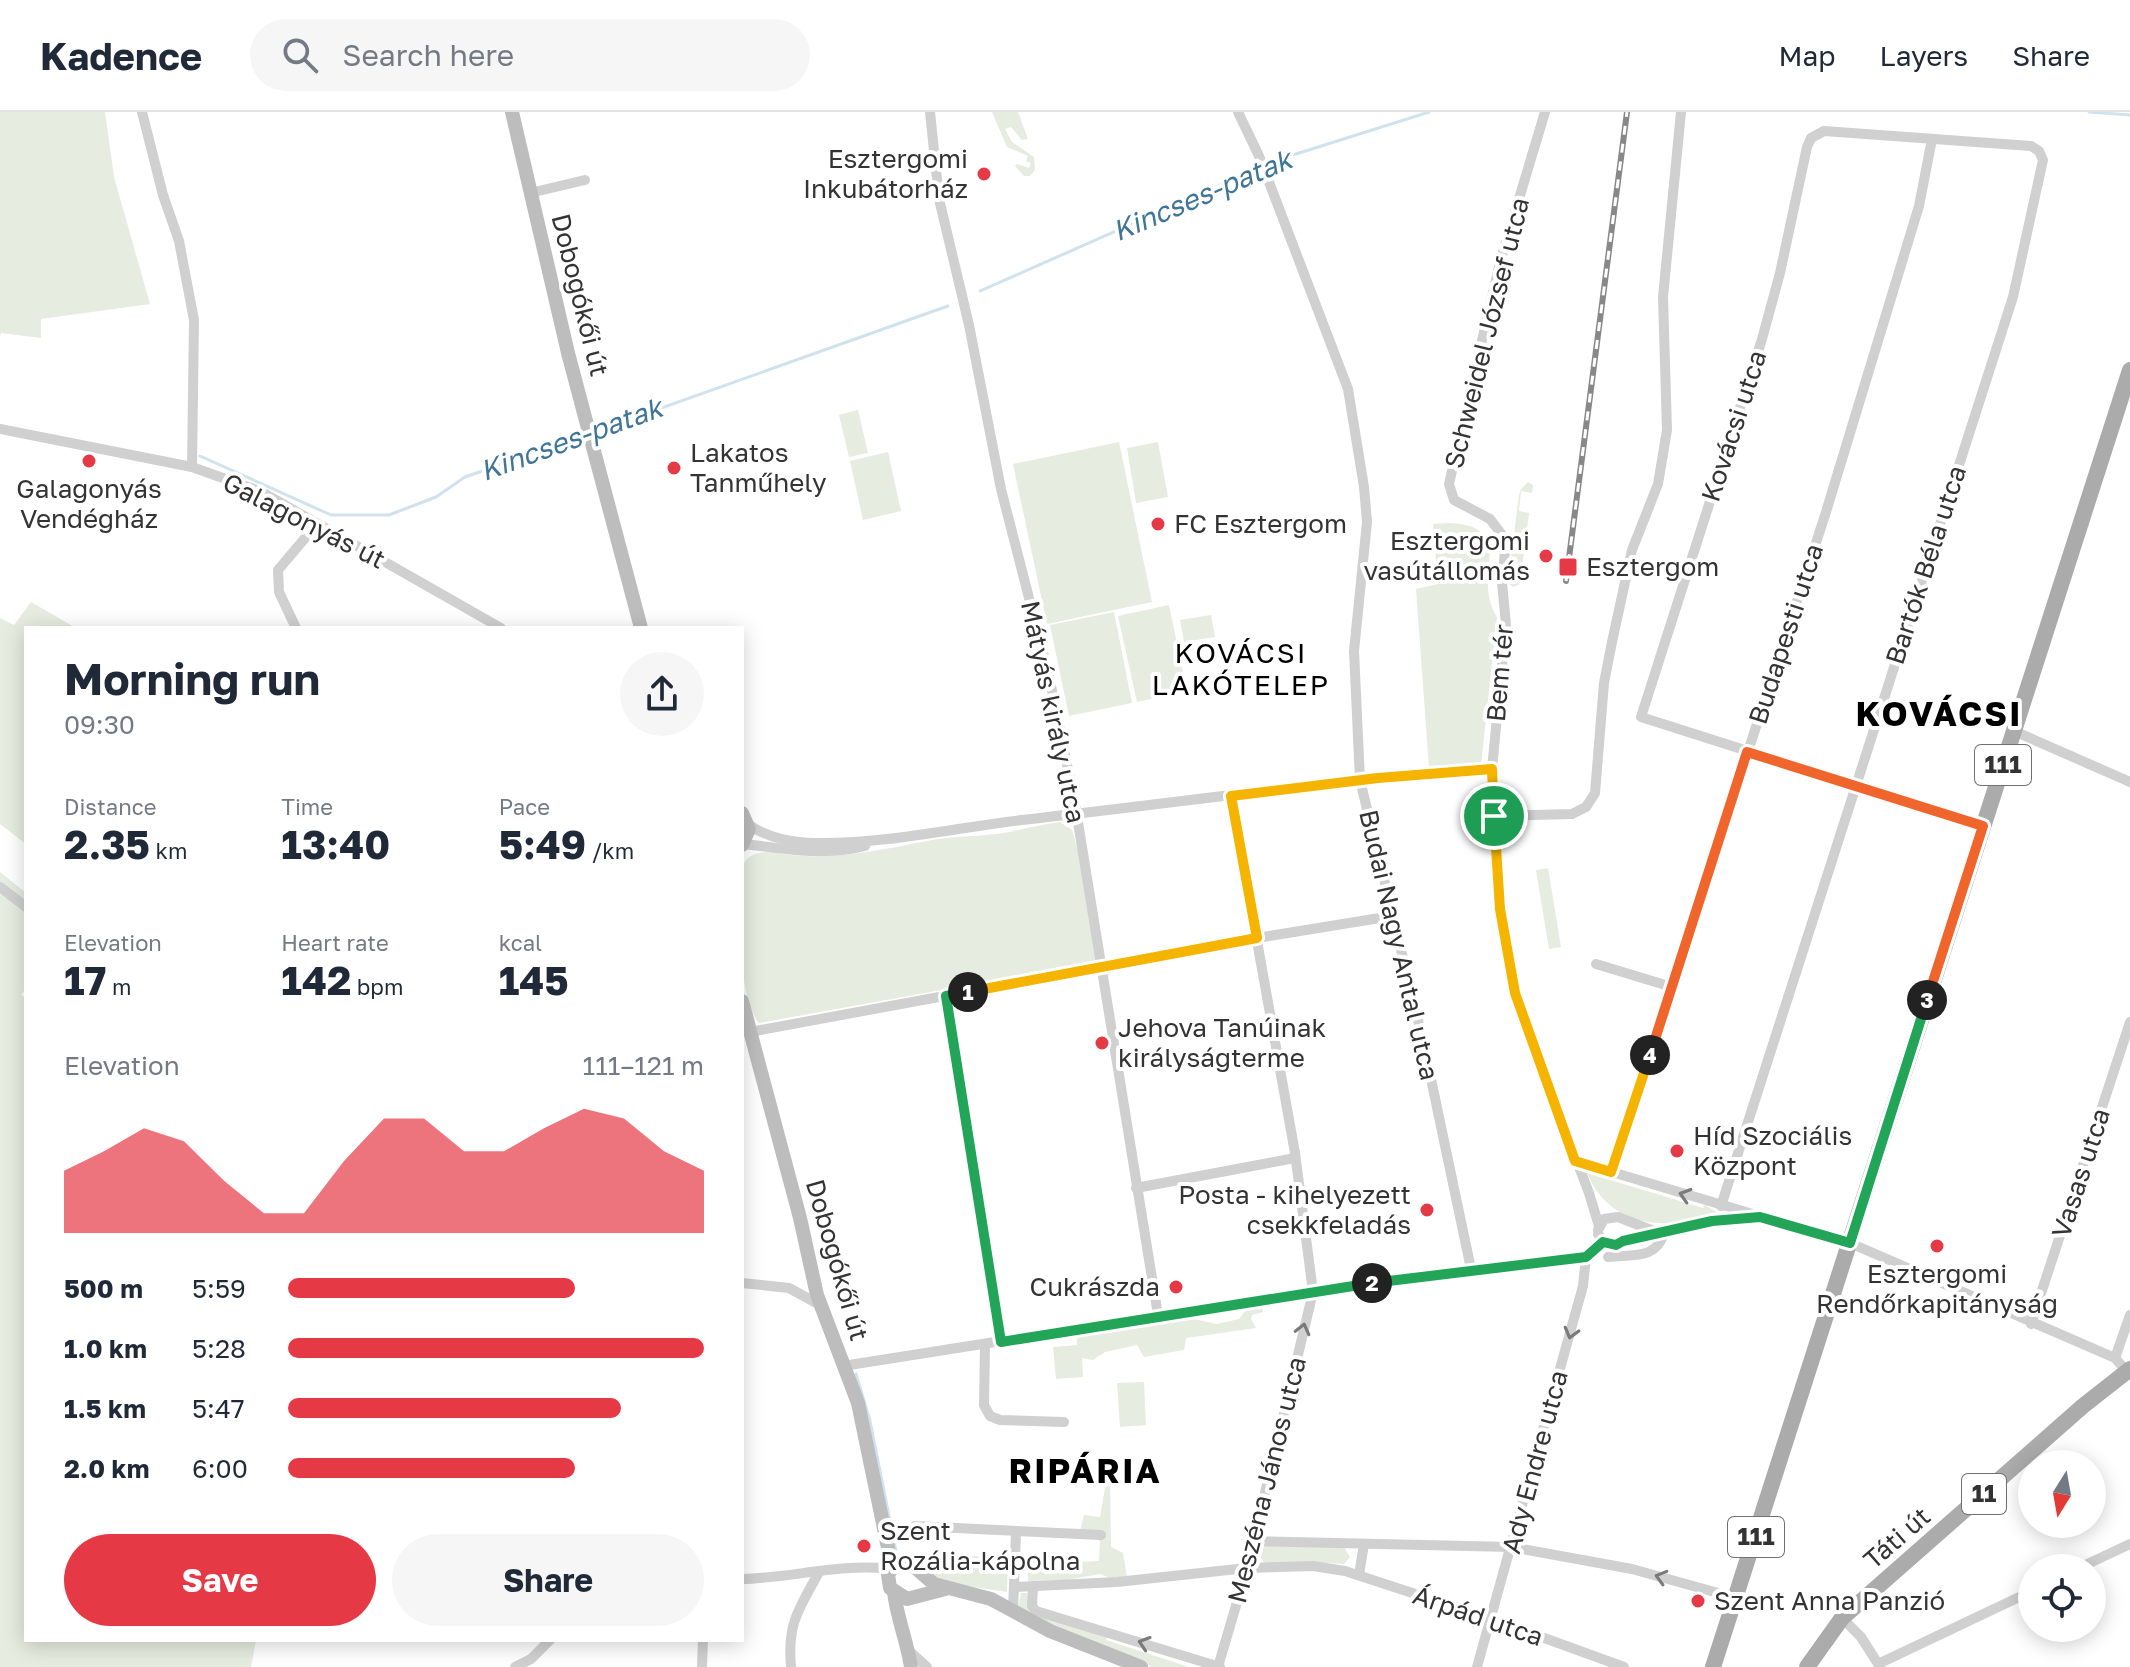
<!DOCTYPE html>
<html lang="en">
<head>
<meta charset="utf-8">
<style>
	body { margin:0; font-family:"Golos Text",sans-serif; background:#f6f6f7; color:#1f2937; height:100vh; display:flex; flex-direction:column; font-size:30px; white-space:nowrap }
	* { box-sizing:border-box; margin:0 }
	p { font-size:26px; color:#747a83 }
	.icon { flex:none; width:44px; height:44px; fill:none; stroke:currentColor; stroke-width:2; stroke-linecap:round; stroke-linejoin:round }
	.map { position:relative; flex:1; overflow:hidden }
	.sheet { position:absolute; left:24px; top:514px; width:720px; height:1016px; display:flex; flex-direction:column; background:#fff; border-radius:0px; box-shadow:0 4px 20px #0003 }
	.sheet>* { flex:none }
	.needle { width:52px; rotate:191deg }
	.buttons { position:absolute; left:2018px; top:1338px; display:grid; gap:16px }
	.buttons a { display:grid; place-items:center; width:88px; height:88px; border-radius:50%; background:#fff; box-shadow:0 4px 20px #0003; font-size:40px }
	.pin { position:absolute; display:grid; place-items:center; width:68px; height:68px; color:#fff; margin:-34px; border:4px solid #fff; border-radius:50%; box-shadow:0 2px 8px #0007 }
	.km { position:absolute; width:40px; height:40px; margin:-20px; border-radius:50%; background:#222; color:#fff; font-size:22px; line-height:40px; text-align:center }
	.round { display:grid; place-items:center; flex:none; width:84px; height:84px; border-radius:42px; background:#f6f6f7 }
	.overview { display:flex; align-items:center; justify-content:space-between; height:136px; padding:0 40px }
	h1 { font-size:44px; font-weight:700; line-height:60px }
	.figures { display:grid; grid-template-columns:repeat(3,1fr); gap:12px; height:136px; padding:8px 40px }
	.figures div { display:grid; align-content:center }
	.figures b { font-size:40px; font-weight:700 }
	.figures small { font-size:22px; font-weight:400 }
	.figures p { font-size:22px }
	.chart { height:224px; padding:16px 40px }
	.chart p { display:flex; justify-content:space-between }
	.chart svg { width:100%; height:144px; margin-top:8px; fill:#e63946; opacity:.7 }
	.button { display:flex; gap:16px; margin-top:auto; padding:16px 40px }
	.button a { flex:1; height:92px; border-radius:48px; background:#e63946; color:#fff; font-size:32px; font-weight:700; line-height:92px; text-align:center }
	.button a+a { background:#f6f6f7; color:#1f2937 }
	ul { padding:0 40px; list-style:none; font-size:26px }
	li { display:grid; grid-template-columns:128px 96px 1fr; align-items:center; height:60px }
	li i { height:20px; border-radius:10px; background:#e63946 }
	header { display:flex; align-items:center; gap:48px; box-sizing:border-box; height:112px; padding:0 40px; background:#fff; border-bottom:2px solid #e0e1e3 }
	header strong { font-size:38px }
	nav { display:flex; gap:44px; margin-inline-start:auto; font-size:28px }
	.search { width:560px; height:72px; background:#f6f6f7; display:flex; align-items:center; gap:20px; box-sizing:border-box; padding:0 28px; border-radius:44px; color:#747a83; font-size:30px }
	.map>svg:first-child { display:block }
	.green { fill:#e6ecdf }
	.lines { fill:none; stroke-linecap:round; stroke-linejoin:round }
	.stream { stroke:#cfe2ee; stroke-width:3 }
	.street { stroke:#d0d0d0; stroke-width:10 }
	.secondary { stroke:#bdbdbd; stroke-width:14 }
	.primary { stroke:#ababab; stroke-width:16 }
	.rail-casing { stroke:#888; stroke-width:6 }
	.rail { stroke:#fff; stroke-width:3; stroke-dasharray:9; stroke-linecap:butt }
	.oneway { stroke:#7a7a7a }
	.split-1-casing { stroke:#fff; stroke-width:16 }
	.split-2-casing { stroke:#fff; stroke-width:16 }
	.split-3-casing { stroke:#fff; stroke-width:16 }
	.split-4-casing { stroke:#fff; stroke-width:16 }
	.split-5-casing { stroke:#fff; stroke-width:16 }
	.split-1 { stroke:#f5b400; stroke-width:10 }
	.split-2 { stroke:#22a559; stroke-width:10 }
	.split-3 { stroke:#22a559; stroke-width:10 }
	.split-4 { stroke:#f0652b; stroke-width:10 }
	.split-5 { stroke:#f5b400; stroke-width:10 }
	.poi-dot { fill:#e63946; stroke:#fff; stroke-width:3 }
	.labels { text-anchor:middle; stroke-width:8; stroke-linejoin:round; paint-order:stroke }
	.shield { fill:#fff; stroke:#707070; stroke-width:2 }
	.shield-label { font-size:24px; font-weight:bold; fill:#333 }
	.poi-label { font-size:26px; fill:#333; stroke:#fff; text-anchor:start }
	.street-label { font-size:26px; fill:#333; stroke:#fff }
	.water-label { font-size:28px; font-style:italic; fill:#3f7597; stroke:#fff }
	.neighbourhood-label { font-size:28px; letter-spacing:2px; fill:#000; stroke:#fff }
	.district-label { font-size:34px; font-weight:bold; letter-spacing:2px; fill:#000; stroke:#fff }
</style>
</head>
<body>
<header>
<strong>Kadence</strong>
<div class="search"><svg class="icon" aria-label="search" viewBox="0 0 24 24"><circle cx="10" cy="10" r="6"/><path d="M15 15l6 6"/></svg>Search here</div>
<nav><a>Map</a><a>Layers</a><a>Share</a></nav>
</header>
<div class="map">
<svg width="2130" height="1555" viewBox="0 0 2130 1555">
	<rect width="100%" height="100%" fill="#fff"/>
	<g class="green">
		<polygon points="0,0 105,0 114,65 150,192 41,207 41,226 1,221 0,224"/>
		<polygon points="992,0 1018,0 1028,27 1022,28 1011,15 1005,17 1012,30 1034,45 1035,58 1030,64 1024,64 1015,54 1017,52 1029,56 1031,51 1026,49 1028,44 1007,35"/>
		<polygon points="858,298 868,341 849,345 839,303"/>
		<polygon points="1119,330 1152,490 1047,512 1013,352"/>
		<polygon points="1158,330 1168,385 1136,391 1127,336"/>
		<polygon points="888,340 901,399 863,408 850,349"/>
		<polygon points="1528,370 1533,373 1532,381 1521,379 1519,399 1529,401 1520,472 1513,475 1508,471 1519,383 1521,377"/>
		<path d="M 1451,411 C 1519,416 1470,464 1497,505 L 1481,653 L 1429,656 L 1416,477 L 1438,472 L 1433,412 Z"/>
		<polygon points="31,490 76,516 26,516 26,732 0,712 0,506 14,513"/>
		<polygon points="1169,493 1187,579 1137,590 1118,504"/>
		<polygon points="1114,500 1132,591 1069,604 1050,513"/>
		<polygon points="1211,503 1215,525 1184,530 1180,508"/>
		<path d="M 1060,710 L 1072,718 L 1080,746 L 1097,850 L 759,911 C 735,882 742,794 742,756 C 748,737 768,739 784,742 C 835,750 887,736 938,727 C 964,723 992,725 1018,718 C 1032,715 1045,712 1060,710 Z"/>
		<polygon points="1548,756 1561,835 1549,837 1536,758"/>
		<polygon points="0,760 26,781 26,878 21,882 26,888 26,1528 256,1528 251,1555 0,1555"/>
		<path d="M 1587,1061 L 1703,1096 L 1705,1093 L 1716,1100 C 1708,1107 1697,1108 1687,1109 C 1644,1117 1605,1104 1587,1061 Z"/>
		<polygon points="1262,1193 1263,1200 1252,1203 1251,1207 1256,1216 1186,1226 1184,1238 1144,1245 1137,1233 1105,1240 1093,1248 1082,1246 1083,1265 1056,1267 1053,1235 1077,1233 1077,1223 1083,1220 1189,1206 1217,1212 1239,1207 1248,1195"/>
		<polygon points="1144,1270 1146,1313 1120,1315 1117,1271"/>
		<polygon points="1110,1371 1111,1435 1123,1441 1127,1465 1111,1466 1100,1462 1066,1468 1028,1469 1028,1459 1040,1452 1099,1449 1100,1429 1080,1419 1084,1403 1100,1405 1105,1376"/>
		<polygon points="1264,1433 1344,1435 1350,1445 1344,1452 1311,1450 1265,1452 1260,1444"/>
		<polygon points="908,1441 1008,1446 1007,1480 934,1469 924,1452"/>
		<polygon points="1021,1481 1027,1481 1030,1494 1107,1525 1106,1528 1189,1555 1152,1555 1045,1513 1018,1497"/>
	</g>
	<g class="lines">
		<g class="stream">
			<polyline points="2089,0 2130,3"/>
			<polyline points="980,179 1277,48 1429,0"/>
			<polyline points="594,320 948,194"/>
			<polyline points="200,344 331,403 389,403 436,385 465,365 583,324"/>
			<polyline points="856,1262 870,1309 896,1439"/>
		</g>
		<g class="street">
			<polyline points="142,0 163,83 179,129 194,208 192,355"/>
			<polyline points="930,0 939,87 969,213 1001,377 1049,564 1075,692 1158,1203"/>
			<polyline points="1238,0 1259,44 1348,277 1364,375 1367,410 1354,539 1360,668 1423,929 1471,1157"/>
			<polyline points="1545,0 1500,150 1449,372 1454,388 1490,407 1506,428 1502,471 1506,512 1492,657 1494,731 1505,833 1525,913 1589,1081 1599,1114"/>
			<polyline points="530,81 585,68"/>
			<polyline points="0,317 192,355 262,380 501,516"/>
			<polyline points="296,516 279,480 278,458 317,412"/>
			<polyline points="2014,619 2130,670"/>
			<polyline points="1494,704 1572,702 1586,695 1595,681 1604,571 1612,530 1632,438 1658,372 1667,318 1663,185 1681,0"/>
			<path d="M 748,712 C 766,726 795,731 817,731 C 886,732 954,716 1022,708 C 1179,691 1335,667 1492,657"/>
			<path d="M 743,732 C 783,736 825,745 865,734"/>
			<polyline points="0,775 26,795"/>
			<polyline points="1596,852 1672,875"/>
			<polyline points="946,884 1001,1230"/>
			<polyline points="750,920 1257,826 1392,804"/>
			<polyline points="1575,1049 1850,1131 2115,1246 2127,1260"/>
			<polyline points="1611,1060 1826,400 1919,94 1932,27"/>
			<polyline points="1136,1076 1295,1046"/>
			<path d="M 1721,1094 L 2013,185 L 2043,48 L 2039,39 L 2031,34 L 1824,19 L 1811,26 L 1807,35 L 1780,161 L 1762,227 L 1641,605 C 1755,642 1869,677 1983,714"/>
			<polyline points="1598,1118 1604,1107 1618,1105 1659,1121"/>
			<polyline points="1598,1122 1603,1130 1616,1133 1623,1129 1712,1109 1754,1105"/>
			<path d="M 1608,1145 C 1633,1142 1656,1148 1664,1121"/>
			<polyline points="742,1171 789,1176 820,1193"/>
			<polyline points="2031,1212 2130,910"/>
			<polyline points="985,1233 984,1293 990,1304 1000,1308 1064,1310"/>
			<polyline points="2115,1246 2130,1203"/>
			<polyline points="843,1254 1381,1169 1586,1145 1603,1130"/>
			<polyline points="915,1414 1101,1423"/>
			<polyline points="1252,1429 1511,1435 1632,1457 1736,1486"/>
			<polyline points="2079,1456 2130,1432"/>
			<polyline points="1359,1463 1364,1432"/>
			<path d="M 742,1467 C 791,1466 841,1451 890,1457"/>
			<polyline points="1033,1474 1032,1494 1036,1499 1220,1555"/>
			<polyline points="1014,1475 1117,1470 1247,1456 1313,1454 1345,1459 1492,1507 1624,1555"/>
			<polyline points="1013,1499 1016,1420"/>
			<polyline points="1842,1506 1861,1525 1880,1555"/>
			<polyline points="908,1538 927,1555"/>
			<polyline points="1878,1552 2032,1479"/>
			<polyline points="515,1555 531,1547 550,1528"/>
			<polyline points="702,1555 703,1528"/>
			<path d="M 791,1555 C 787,1511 799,1497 819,1460"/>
			<polyline points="1218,1555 1247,1456 1313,1180 1295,1041 1231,684"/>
			<polyline points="1477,1555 1583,1174 1586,1145"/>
		</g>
		<g class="secondary">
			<polyline points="512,0 568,241 641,516"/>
			<polyline points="742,701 749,717 742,733"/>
			<polyline points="742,889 800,1106 817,1183 858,1291 892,1455"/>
			<polyline points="949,1476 907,1487 890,1476 888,1462 897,1451 911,1452 934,1472 991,1487 1050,1519 1141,1555"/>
			<path d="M 894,1480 C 897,1506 907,1529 911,1555"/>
		</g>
		<g class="primary">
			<polyline points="1713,1555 2130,258"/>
			<polyline points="1807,1555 1842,1506 2083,1294 2130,1257"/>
		</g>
		<g class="rail-casing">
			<polyline id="rail" points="1566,469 1627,0"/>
		</g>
		<use href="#rail" class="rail"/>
	</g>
	<defs><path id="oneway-chevron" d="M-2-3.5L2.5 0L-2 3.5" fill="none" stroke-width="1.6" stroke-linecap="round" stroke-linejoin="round" transform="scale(2)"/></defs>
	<g class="oneway">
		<use href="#oneway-chevron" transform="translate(1685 1083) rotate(-163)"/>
		<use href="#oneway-chevron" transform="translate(1303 1217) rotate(-76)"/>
		<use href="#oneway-chevron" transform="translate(1571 1221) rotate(105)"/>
		<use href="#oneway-chevron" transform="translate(1661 1465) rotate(-164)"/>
		<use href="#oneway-chevron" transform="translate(1144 1531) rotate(-162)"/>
	</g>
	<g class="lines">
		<g class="split-1-casing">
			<polyline id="split-1" points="968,880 1257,826 1231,684 1378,666 1492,657 1494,704"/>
		</g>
		<g class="split-2-casing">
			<polyline id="split-2" points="968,880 946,884 1001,1230 1372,1171"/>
		</g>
		<g class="split-3-casing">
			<polyline id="split-3" points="1372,1171 1586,1145 1603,1130 1616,1133 1623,1129 1712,1109 1760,1105 1850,1131 1927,888"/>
		</g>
		<g class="split-4-casing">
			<polyline id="split-4" points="1650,943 1747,640 1983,714 1927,888"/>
		</g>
		<g class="split-5-casing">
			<polyline id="split-5" points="1494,704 1500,797 1515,881 1575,1049 1611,1060 1650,943"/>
		</g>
		<use href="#split-1" class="split-1"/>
		<use href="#split-2" class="split-2"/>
		<use href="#split-3" class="split-3"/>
		<use href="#split-4" class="split-4"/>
		<use href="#split-5" class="split-5"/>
	</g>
	<g class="poi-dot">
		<circle cx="984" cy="62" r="8"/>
		<circle cx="89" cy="349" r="8"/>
		<circle cx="674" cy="356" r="8"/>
		<circle cx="1158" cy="412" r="8"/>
		<circle cx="1546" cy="444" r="8"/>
		<rect x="1558" y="445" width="20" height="20" rx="4"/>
		<circle cx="1102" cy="931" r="8"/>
		<circle cx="1677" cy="1039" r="8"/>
		<circle cx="1427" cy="1098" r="8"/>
		<circle cx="1937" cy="1134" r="8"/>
		<circle cx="1176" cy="1175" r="8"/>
		<circle cx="864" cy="1434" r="8"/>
		<circle cx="1698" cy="1489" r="8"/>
	</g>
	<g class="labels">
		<g class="shield">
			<rect x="1975" y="633" width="56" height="40" rx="6"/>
			<rect x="1962" y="1362" width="44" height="40" rx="6"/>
			<rect x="1728" y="1405" width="56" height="40" rx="6"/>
		</g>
		<g class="shield-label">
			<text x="2003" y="661">111</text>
			<text x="1984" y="1390">11</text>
			<text x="1756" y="1433">111</text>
		</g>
		<g class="poi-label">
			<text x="968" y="56" text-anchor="end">Esztergomi<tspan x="968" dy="30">Inkubátorház</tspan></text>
			<text x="690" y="350">Lakatos<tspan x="690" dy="30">Tanműhely</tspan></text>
			<text x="89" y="386" text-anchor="middle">Galagonyás<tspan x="89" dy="30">Vendégház</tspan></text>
			<text x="1174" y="421">FC Esztergom</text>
			<text x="1530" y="438" text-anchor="end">Esztergomi<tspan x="1530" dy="30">vasútállomás</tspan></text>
			<text x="1586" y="464">Esztergom</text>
			<text x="1118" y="925">Jehova Tanúinak<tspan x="1118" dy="30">királyságterme</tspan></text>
			<text x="1693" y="1033">Híd Szociális<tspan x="1693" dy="30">Központ</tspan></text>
			<text x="1411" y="1092" text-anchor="end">Posta - kihelyezett<tspan x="1411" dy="30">csekkfeladás</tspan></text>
			<text x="1937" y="1171" text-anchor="middle">Esztergomi<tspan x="1937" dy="30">Rendőrkapitányság</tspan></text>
			<text x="1160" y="1184" text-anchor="end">Cukrászda</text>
			<text x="880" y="1428">Szent<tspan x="880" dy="30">Rozália-kápolna</tspan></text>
			<text x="1714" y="1498">Szent Anna Panzió</text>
		</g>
		<g class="street-label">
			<text transform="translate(580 183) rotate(76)" y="9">Dobogókői út</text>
			<text transform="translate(1487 221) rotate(-76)" y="9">Schweidel József utca</text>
			<text transform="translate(1734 314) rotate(-72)" y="9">Kovácsi utca</text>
			<text transform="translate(304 409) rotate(27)" y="9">Galagonyás út</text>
			<text transform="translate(1926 453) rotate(-72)" y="9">Bartók Béla utca</text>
			<text transform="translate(1786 522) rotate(-72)" y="9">Budapesti utca</text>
			<text transform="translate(1500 561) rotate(-85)" y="9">Bem tér</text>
			<text transform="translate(1053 600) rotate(78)" y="9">Mátyás király utca</text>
			<text transform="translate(1399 833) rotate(77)" y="9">Budai Nagy Antal utca</text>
			<text transform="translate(2081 1061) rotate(-72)" y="9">Vasas utca</text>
			<text transform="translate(837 1148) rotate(74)" y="9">Dobogókői út</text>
			<text transform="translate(1535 1350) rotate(-75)" y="9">Ady Endre utca</text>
			<text transform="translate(1267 1368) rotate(-76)" y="9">Meszéna János utca</text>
			<text transform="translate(1897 1426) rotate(-41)" y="9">Táti út</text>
			<text transform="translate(1478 1504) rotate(19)" y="9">Árpád utca</text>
		</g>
		<g class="water-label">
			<text transform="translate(1202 83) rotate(-23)" y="10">Kincses-patak</text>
			<text transform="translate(571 327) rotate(-20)" y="10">Kincses-patak</text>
		</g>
		<g class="neighbourhood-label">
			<text x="1241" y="551">KOVÁCSI<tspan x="1241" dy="32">LAKÓTELEP</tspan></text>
		</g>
		<g class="district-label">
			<text x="1939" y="614">KOVÁCSI</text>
			<text x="1085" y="1371">RIPÁRIA</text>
		</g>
	</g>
</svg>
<div class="buttons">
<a><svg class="needle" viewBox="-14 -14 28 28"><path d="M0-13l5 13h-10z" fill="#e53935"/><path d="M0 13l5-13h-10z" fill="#747a83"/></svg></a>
<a><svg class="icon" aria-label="locate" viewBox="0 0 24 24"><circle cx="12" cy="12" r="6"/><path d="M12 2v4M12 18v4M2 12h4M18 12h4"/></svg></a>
</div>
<div class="pin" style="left:1494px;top:704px;background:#1e9e55"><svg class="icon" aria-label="arrive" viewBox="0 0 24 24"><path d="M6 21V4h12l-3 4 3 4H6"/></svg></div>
<b class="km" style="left:968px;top:880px">1</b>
<b class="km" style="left:1372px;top:1171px">2</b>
<b class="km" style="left:1927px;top:888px">3</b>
<b class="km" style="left:1650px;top:943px">4</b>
<section class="sheet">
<div class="overview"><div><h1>Morning run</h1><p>09:30</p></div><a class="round"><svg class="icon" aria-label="share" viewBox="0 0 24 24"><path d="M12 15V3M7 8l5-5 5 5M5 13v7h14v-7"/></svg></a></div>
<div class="figures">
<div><p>Distance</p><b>2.35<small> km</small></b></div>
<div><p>Time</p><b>13:40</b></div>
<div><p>Pace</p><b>5:49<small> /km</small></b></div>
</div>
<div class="figures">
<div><p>Elevation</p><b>17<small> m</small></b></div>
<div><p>Heart rate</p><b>142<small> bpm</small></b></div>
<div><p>kcal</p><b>145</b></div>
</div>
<div class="chart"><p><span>Elevation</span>111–121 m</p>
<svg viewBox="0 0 160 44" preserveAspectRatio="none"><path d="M0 44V25L10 19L20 12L30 16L40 28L50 38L60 38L70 22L80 9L90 9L100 19L110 19L120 12L130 6L140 9L150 19L160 25V44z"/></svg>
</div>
<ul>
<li><b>500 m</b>5:59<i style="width:69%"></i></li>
<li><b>1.0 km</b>5:28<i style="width:100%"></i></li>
<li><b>1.5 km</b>5:47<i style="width:80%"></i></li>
<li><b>2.0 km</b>6:00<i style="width:69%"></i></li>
</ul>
<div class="button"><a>Save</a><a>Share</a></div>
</section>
</div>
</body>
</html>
